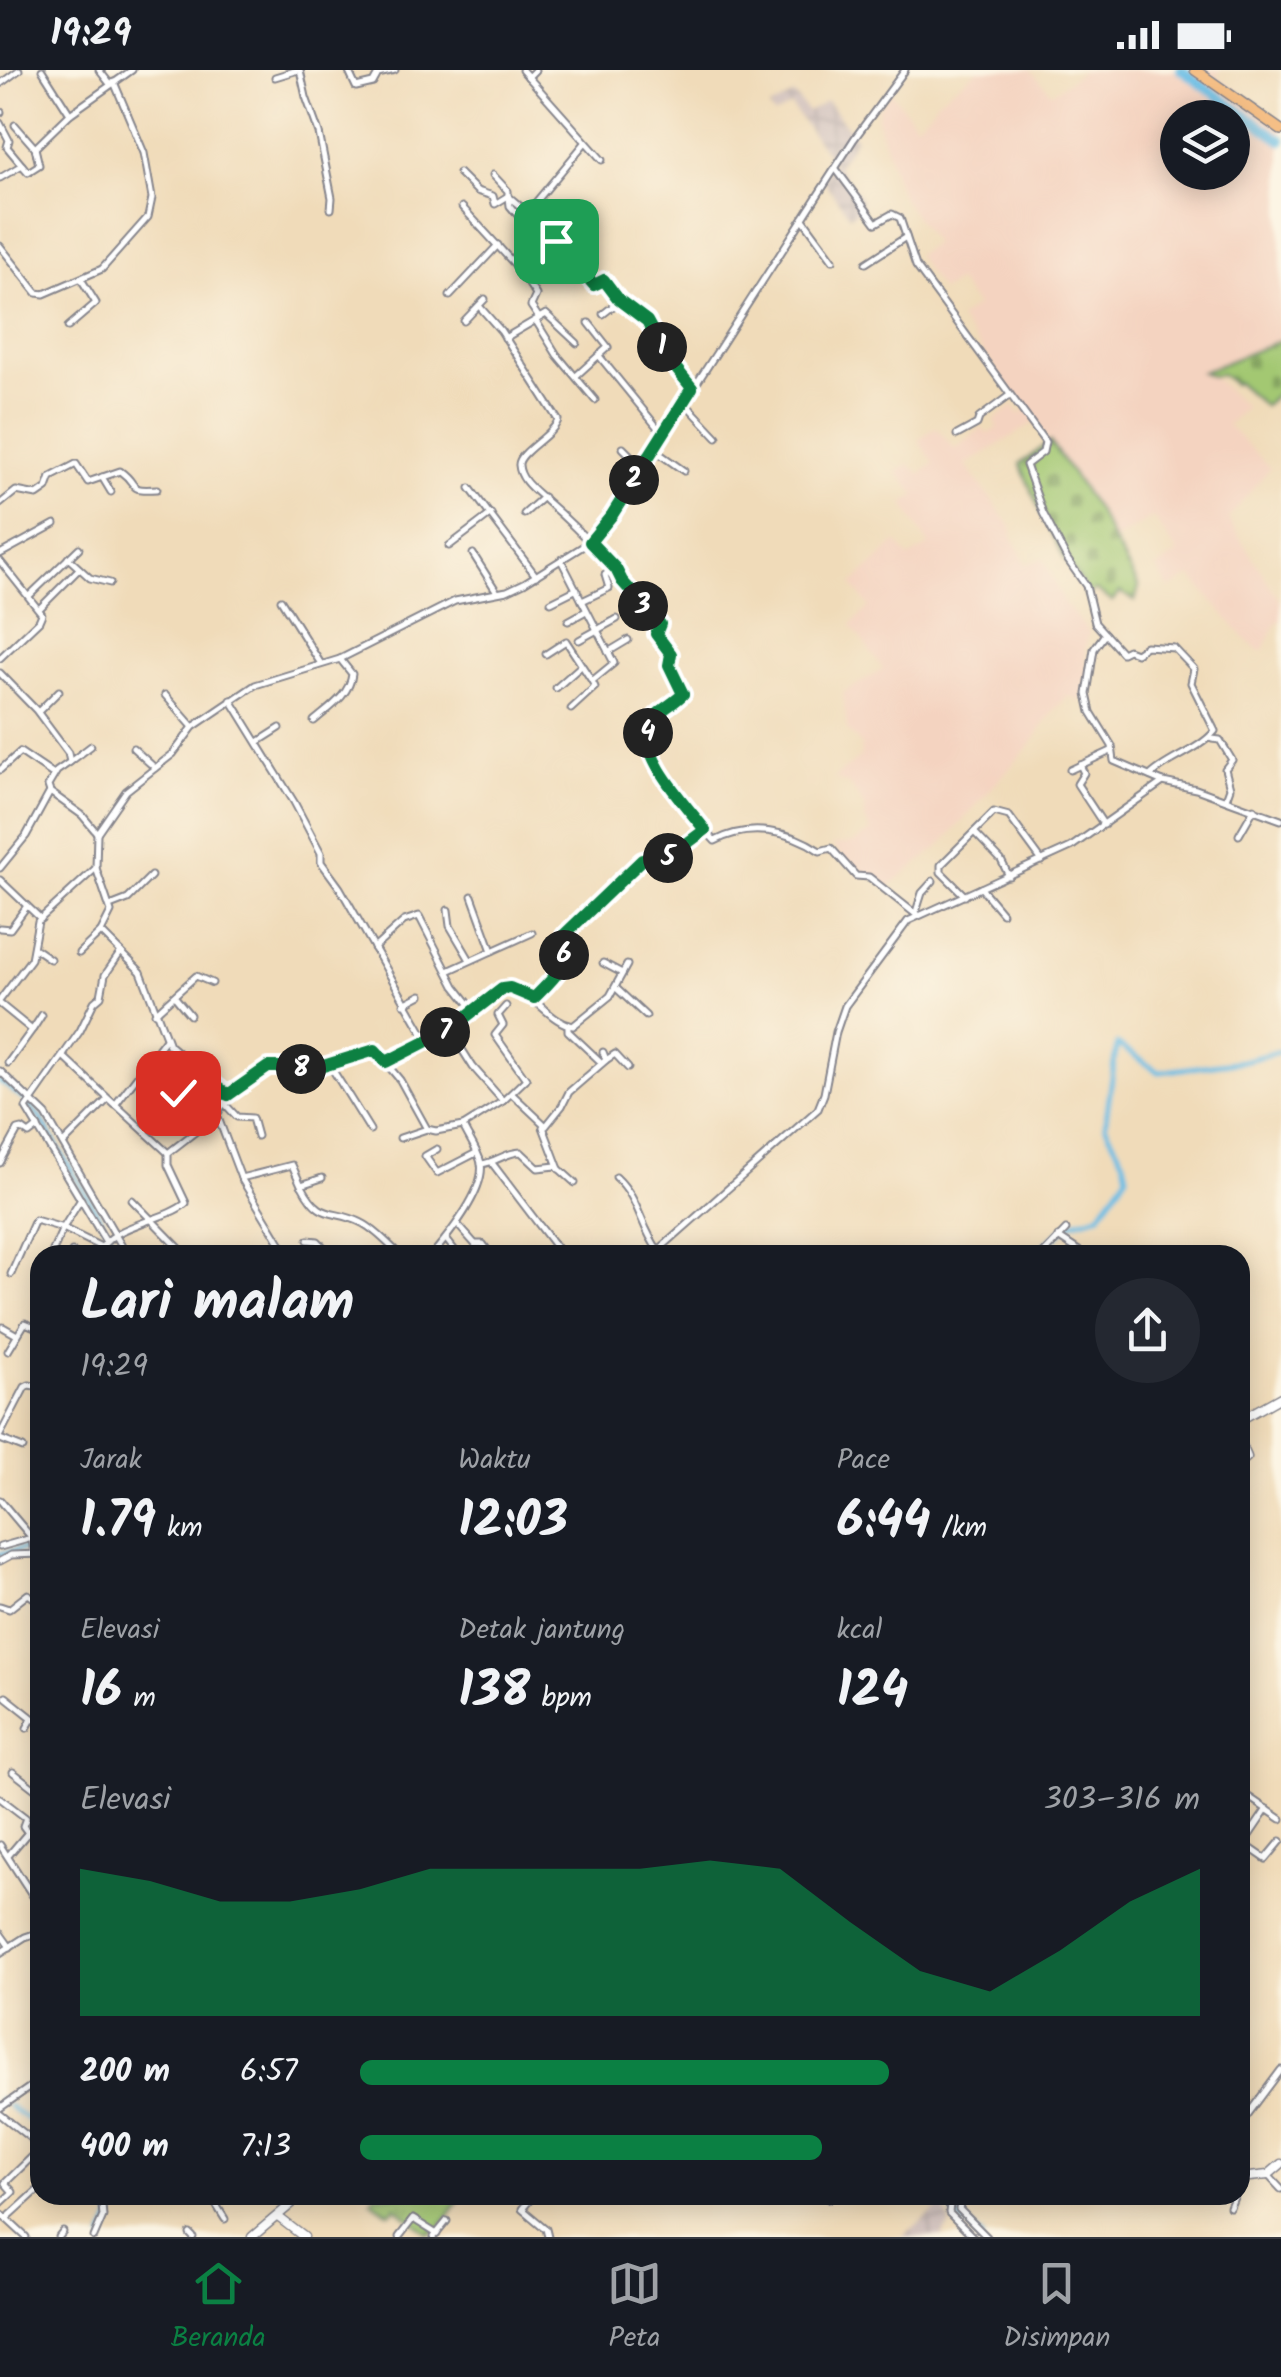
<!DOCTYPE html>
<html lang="id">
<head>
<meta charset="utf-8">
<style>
	body { margin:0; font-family:Kalam,sans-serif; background:#242831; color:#f1f3f6; height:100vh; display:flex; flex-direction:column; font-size:38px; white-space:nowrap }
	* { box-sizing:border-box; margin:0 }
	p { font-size:32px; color:#9ea1a6 }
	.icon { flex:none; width:55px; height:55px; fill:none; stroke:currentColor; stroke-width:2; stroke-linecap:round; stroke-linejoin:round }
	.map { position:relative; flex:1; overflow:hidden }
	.drawer { position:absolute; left:30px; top:1175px; width:1220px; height:960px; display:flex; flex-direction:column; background:#171b24; border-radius:30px; box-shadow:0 5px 25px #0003 }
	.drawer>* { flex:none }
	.controls { position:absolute; left:1160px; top:30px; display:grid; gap:20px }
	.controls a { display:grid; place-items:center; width:90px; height:90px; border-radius:50%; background:#171b24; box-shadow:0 5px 25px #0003; font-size:50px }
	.pin { position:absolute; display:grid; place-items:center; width:85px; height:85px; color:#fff; margin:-42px; border-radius:20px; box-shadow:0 5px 15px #0006 }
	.km { position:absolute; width:50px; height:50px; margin:-25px; border-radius:50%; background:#222; color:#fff; font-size:28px; line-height:50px; text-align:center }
	.round { display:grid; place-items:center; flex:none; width:105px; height:105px; border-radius:52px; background:#242831 }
	.headline { display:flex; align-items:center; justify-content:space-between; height:170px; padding:0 50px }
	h1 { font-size:55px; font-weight:700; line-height:75px }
	.figures { display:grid; grid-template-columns:repeat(3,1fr); gap:15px; height:170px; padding:10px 50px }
	.figures div { display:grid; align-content:center }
	.figures b { font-size:50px; font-weight:700 }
	.figures small { font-size:28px; font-weight:400 }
	.figures p { font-size:28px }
	.chart { height:280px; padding:20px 50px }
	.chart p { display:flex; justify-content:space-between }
	.chart svg { width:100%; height:180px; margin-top:10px; fill:#0b8043; opacity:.7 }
	ul { padding:0 50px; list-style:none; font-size:32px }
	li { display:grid; grid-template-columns:160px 120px 1fr; align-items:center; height:75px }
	li i { height:25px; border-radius:12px; background:#0b8043 }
	.status { display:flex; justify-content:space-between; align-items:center; height:70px; padding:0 50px; background:#171b24; direction:ltr }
	.status svg { height:28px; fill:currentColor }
	.dock { display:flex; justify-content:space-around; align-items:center; height:140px; border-top:2px solid #363941; background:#171b24; font-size:28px; color:#9ea1a6 }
	.dock a { display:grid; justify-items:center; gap:5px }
	.dock .on { color:#0b8043 }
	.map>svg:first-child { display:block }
	.built { fill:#f4d3c0; fill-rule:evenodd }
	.industrial { fill:url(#industrial-grid) }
	.grass { fill:url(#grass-tufts); stroke:#5f7c68; stroke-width:2.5 }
	.cemetery { fill:url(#cemetery-stones); stroke:#5f7c68; stroke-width:2.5 }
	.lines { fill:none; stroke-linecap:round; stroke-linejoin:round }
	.canal { stroke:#69bde5; stroke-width:5 }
	.river { stroke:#69bde5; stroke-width:10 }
	.minor-casing { stroke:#86858c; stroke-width:9 }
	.tertiary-casing { stroke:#86858c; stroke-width:11 }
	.primary-casing { stroke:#86858c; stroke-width:12 }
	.minor { stroke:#fff; stroke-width:5 }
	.tertiary { stroke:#fff; stroke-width:8 }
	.primary { stroke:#f5bf86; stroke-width:9 }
	.route-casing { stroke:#fff; stroke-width:20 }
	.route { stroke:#0b8043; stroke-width:12 }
</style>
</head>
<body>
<div class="status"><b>19:29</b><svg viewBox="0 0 49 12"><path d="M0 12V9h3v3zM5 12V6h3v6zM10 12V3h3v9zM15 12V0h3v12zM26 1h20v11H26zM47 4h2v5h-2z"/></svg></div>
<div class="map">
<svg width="1281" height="2167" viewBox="0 0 1281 2167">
	<defs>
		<pattern id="industrial-grid" width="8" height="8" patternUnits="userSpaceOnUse" patternTransform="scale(2.5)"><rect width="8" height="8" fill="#d0c0bc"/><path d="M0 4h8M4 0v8" fill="none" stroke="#b2a5a4"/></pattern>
		<pattern id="grass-tufts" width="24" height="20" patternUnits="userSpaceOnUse" patternTransform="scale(2.5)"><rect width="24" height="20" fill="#a3c872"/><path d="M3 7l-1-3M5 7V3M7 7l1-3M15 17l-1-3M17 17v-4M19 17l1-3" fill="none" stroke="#84a361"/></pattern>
		<pattern id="cemetery-stones" width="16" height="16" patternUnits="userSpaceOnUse" patternTransform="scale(2.5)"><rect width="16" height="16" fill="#a3c872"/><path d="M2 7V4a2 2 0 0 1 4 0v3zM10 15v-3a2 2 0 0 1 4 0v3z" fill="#84a361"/></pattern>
	</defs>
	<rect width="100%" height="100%" fill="#fcf5e5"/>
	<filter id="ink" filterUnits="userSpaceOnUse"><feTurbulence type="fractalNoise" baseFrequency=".01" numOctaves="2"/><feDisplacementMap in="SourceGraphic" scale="20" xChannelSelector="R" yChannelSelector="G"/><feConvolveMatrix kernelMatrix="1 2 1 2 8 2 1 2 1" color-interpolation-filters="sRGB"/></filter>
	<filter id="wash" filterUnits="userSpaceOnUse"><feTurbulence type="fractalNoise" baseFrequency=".0048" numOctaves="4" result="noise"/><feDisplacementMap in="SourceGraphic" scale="40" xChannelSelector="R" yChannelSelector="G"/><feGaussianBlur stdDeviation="2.25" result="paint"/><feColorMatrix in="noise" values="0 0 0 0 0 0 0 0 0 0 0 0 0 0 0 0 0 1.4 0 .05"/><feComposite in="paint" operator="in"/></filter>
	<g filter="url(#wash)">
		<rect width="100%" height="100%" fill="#f0dbb9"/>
		<path class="built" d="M 978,0 L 1030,0 L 1052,23 L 1083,0 L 1222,0 L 1216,6 L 1281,52 L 1281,247 L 1276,251 L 1281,256 L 1281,270 L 1203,301 L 1212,306 L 1245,337 L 1227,355 L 1270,398 L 1228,449 L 1281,532 L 1281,551 L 1275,555 L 1263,582 L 1248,572 L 1191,506 L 1169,519 L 1157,498 L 1178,483 L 1153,447 L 1112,472 L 1095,437 L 1035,352 L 966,395 L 1012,458 L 1012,466 L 1026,494 L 1043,488 L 1064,533 L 1089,562 L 1085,579 L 1088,601 L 1081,632 L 1069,626 L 1054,640 L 1031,674 L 938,778 L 886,818 L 876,808 L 858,805 L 832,775 L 854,773 L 871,762 L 865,750 L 864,736 L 850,715 L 834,709 L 861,686 L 861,675 L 847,660 L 843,623 L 883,599 L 851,555 L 869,537 L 852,514 L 897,472 L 909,488 L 929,476 L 904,434 L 916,425 L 897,402 L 908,394 L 921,404 L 934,393 L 918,370 L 936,357 L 955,379 L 982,358 L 987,364 L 998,358 L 994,350 L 1013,336 L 1020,344 L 1026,340 L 959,249 L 976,236 L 957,211 L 941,221 L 916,185 L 934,173 L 901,126 L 878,52 L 878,39 L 891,22 L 916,54 L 933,39 L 936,31 ZM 1178,48 L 1232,48 L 1232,102 L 1178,102 Z"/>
		<g class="industrial">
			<polygon points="794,25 808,42 827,31 856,68 837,96 860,127 862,137 850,146 822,109 833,92 791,36 774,45 769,38"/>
			<polygon points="942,2136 951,2154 941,2167 901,2167"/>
		</g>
		<polygon class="grass" points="375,2125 463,2125 440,2158 429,2164 396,2138 389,2143 371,2130"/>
		<g class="cemetery">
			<polygon points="1281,270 1281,320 1264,336 1237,312 1234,314 1221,304 1212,306 1202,302"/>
			<polygon points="1050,372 1095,437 1139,517 1135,531 1120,522 1112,531 1095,520 1086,526 1084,516 1064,488 1040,441 1020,394"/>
		</g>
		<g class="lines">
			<g class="canal">
				<polyline points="0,1011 26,1031 40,1048 110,1164 119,1185"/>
				<polyline points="1040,1185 1040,1180 1071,1153 1099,1145 1127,1105 1124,1091 1105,1055 1117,974 1159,1002 1243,991 1281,981"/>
				<polyline points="0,1484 40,1475"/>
				<polyline points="0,2029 2,2031"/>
				<polyline points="9,2036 40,2058"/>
				<polyline points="958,2125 953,2134 954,2144 982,2167"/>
				<polyline points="104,2167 112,2149 111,2125"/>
			</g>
			<polyline class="river" points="1181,0 1281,70"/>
		</g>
	</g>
	<g filter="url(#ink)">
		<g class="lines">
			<g class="minor-casing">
				<g id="minor">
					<polyline points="42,0 70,44"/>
					<polyline points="99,0 110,14"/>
					<polyline points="300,0 306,27 319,63 332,128 331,139"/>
					<polyline points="348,0 356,17 373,13 378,4 395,0"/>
					<polyline points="522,0 602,90"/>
					<polyline points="275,7 298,0"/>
					<polyline points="528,7 535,0"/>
					<polyline points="0,14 19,0"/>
					<polyline points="0,43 1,42"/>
					<polyline points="0,53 9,70 7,77 22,95"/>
					<polyline points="35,78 70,44 132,0"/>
					<polyline points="836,99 876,153 892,144 900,148 916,196 1045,372 1043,382 1026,395 1043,443 1067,489 1086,516 1095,553 1105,564 1094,579 1087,624 1091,642 1112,676 1114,691 1163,712"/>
					<polyline points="459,103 477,121 493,126 495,134 508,126 527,142"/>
					<polyline points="493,105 508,121 508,126"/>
					<polyline points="0,108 22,95 28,102 39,95 35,78 15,55"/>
					<polyline points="509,127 510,136 521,149"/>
					<polyline points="462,137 518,198 536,225 531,236 539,248"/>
					<polyline points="803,149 833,190"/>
					<polyline points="556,171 594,215 604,210 619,230"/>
					<polyline points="0,176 37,223 44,224 102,199 148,147 152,128 144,83 114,12"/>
					<polyline points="866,193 906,167"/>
					<polyline points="518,198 539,173 521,150 584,74"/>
					<polyline points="450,226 498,175"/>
					<path d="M 479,236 L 501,261 L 558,350 C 553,366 518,382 519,395 C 520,411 536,421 546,431 C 589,468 626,510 660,555 L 656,564 L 671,584 L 669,595 L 683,624 C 673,635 654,641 649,657 C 639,687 688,737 705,760"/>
					<polyline points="603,244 621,230 647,251 672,295 692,318"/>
					<polyline points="464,251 485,229"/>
					<polyline points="536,251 557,285 595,330"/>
					<polyline points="68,257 96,233 81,209"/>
					<polyline points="505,268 546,244 577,273"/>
					<polyline points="600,287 662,363"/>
					<polyline points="576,306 608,277 589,253"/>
					<polyline points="684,332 717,367"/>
					<polyline points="957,365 977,354 979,348 1010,325"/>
					<polyline points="623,378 642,397"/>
					<polyline points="653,379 684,401"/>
					<polyline points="102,407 111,422"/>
					<polyline points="470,418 536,506"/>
					<path d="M 0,434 L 16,421 L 37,425 L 47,418 L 51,407 L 76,394 L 88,412 L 120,401 C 141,416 125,421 157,419"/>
					<polyline points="524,444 543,427"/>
					<polyline points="449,476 491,444"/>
					<polyline points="0,484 55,454"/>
					<polyline points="473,484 497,522"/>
					<polyline points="68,488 90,508 110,513"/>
					<polyline points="561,490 614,593 592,611 595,617 571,639"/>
					<polyline points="0,491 42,544 39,551 0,588"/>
					<polyline points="29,526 79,478"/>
					<polyline points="281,530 321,594"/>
					<polyline points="582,531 609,518 605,505 615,497"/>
					<polyline points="551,532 577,519"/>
					<polyline points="39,539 79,499"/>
					<polyline points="568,551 586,541"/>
					<path d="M 1105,564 L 1122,583 L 1128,580 L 1136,583 L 1146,576 L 1174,578 L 1194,599 L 1191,613 L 1215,661 C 1198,681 1167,689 1150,706"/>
					<polyline points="579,570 617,549"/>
					<polyline points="608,582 628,570"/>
					<polyline points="546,584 566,571 592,611"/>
					<polyline points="0,603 36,640 68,683 70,692 57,701 48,716 50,722 82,745 97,763"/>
					<polyline points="556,618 581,596"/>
					<polyline points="165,625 193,657"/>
					<polyline points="231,630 294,732 321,783 321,792 340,818 428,972"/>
					<polyline points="38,642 59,621"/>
					<path d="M 314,651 C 329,638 350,625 352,604 L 340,589"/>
					<polyline points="1212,669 1220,670 1232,690 1225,699 1230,718 1226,729"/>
					<polyline points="258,672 280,658"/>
					<polyline points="133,678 155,698"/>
					<polyline points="70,692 91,676"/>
					<polyline points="1080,695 1084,703 1077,714 1104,755"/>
					<polyline points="0,700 20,682 54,705"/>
					<polyline points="1070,700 1111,681"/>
					<polyline points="974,762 1001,790 1009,806"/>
					<polyline points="1239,765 1254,739"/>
					<polyline points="0,798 26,766 50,722"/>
					<polyline points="0,810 41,849"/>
					<polyline points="981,818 1002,843"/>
					<polyline points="965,826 941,802 941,795 994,742 1009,746 1042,791"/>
					<polyline points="110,836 128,829 151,806"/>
					<polyline points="448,840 450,856 470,890"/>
					<polyline points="916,842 922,823 933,811"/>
					<polyline points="0,858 10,859 27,836"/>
					<polyline points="34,878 50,889"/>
					<polyline points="374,878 404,851 419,846 455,916 474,940"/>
					<polyline points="492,881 532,863"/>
					<polyline points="79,883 101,862"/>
					<polyline points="603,893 622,903"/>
					<polyline points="448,901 492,881 472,826"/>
					<polyline points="616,918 646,946"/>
					<polyline points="175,927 190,945"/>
					<path d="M 534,928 C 552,910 575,891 564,865 L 642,790 L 651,788 L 662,792 L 705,760 L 715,771 C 748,753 789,760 820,781 L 831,778 L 856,806 L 869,807 L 918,846"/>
					<polyline points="0,930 31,889 38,851 96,798"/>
					<polyline points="0,934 32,960 8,993"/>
					<polyline points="404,934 421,925"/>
					<polyline points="155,943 196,906 212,913"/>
					<polyline points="568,957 568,961 602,993"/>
					<polyline points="33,959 42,945"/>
					<polyline points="449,959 473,997 503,1031"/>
					<polyline points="64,987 115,1035 165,970"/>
					<polyline points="606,990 615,984 628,998"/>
					<path d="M 386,992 L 449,959 L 490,926 L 506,918 C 537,922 547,951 573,956 L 610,926 L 627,895"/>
					<polyline points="329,994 370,1060"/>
					<polyline points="0,1001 46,1045 127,1185"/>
					<polyline points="512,1024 546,1056 562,1036 569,1022 606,990 603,982"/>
					<polyline points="223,1032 237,1047 252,1048 257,1066"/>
					<polyline points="116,1035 168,1083"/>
					<polyline points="217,1045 241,1108 285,1181"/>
					<polyline points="463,1056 503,1031 526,1009 495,965 503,955 498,945 506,936"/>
					<polyline points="543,1057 559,1099"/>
					<polyline points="146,1061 173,1023 178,1023 196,999"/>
					<polyline points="400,1068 427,1059"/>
					<polyline points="63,1074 107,1030"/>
					<polyline points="437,1079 425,1086 437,1103 476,1083"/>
					<polyline points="0,1093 18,1060 22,1059 29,1064 38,1057"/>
					<polyline points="492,1093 562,1185"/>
					<path d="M 481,1094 C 496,1093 505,1082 521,1082 L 538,1098 L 556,1096 L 575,1113"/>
					<path d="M 616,1107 C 639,1128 640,1156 658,1180"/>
					<polyline points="241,1108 292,1095 301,1115 322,1108"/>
					<path d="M 302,1116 C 321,1153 334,1138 362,1153 C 376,1160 388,1174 400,1185"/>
					<polyline points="132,1130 186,1185"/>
					<polyline points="458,1155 475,1174 483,1174 491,1185"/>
					<polyline points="1058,1167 1085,1185"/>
					<polyline points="446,1169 456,1182"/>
					<polyline points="308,1170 318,1171 331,1185"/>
					<polyline points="106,1172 26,1038 80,961 94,932 101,926 105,905 121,882"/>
					<polyline points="72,1182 79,1185"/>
					<polyline points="51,1185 63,1158 101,1177"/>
					<path d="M 98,1185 C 108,1154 164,1152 186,1133 L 168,1095 L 168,1083 L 217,1045 L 228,1025"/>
					<path d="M 432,1185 C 448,1166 486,1120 481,1093 C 478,1081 468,1067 463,1056 L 436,1061 L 427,1059 L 400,1010 L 375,980 L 320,997 L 268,997 L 228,1025 L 169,975 L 141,902 L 101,862 L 111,842 L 96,798 L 97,763 L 126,721 L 173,684 L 193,657 L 255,615 L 340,589 L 455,531 L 507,521 L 524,513 L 585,475 L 612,445 L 854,69 L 905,0"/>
					<polyline points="653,1185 818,1039 824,1024 836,962 845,936 908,851 1071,777 1163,712 1196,719 1281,750"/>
					<polyline points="1042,1185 1066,1160"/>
					<polyline points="11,1204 35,1150 63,1158 81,1129"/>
					<polyline points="3,1257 17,1265"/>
					<polyline points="8,1281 25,1253 40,1259"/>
					<polyline points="0,1365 25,1317 29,1315 40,1317"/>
					<polyline points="0,1369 23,1378"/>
					<polyline points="0,1430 32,1468 34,1484"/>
					<polyline points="0,1477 32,1468 40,1469"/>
					<polyline points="0,1491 11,1485 40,1484"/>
					<polyline points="0,1536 9,1539 28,1524 40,1532"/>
					<polyline points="6,1627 40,1654"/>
					<polyline points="27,1658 32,1649"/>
					<polyline points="13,1702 40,1723"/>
					<polyline points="1240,1721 1281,1749"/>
					<polyline points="0,1728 26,1748 23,1756 29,1764"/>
					<polyline points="1240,1771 1266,1789 1281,1771"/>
					<polyline points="1244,1773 1267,1739"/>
					<polyline points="0,1775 40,1837"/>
					<polyline points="8,1786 36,1753 40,1736"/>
					<polyline points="1240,1844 1244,1848 1240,1855"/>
					<polyline points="0,1863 10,1877"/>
					<polyline points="0,1883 25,1867 40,1862"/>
					<polyline points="37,1960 40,1958"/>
					<polyline points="0,2038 40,2010"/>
					<polyline points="0,2044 40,2076"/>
					<polyline points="1240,2055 1281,2000"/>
					<polyline points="1268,2105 1281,2119"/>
					<polyline points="210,2125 225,2149"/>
					<polyline points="534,2125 522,2139 546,2159 548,2167"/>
					<polyline points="951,2125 949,2143 973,2167"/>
					<polyline points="962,2126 959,2139 987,2167"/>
					<polyline points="829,2129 832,2125"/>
					<polyline points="74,2131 80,2125"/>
					<polyline points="0,2134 13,2122 5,2113 40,2079"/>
					<polyline points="1230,2137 1235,2125"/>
					<polyline points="0,2143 26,2167"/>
					<polyline points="6,2149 40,2118"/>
					<polyline points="190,2164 193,2167"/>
					<polyline points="59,2167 63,2162"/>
					<polyline points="94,2167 103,2146 101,2125"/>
					<polyline points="399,2167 413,2149 437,2164"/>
					<polyline points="434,2167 447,2151"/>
				</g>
			</g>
			<g class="tertiary-casing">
				<g id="tertiary">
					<polyline points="1240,1350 1281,1327"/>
					<polyline points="1240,1371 1247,1387 1240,1393"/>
					<polyline points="1240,2108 1268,2105 1281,2094"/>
					<polyline points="994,2125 1006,2125"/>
					<polyline points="278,2147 304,2167"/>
					<polyline points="252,2167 302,2125"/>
				</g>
			</g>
			<g class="primary-casing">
				<polyline id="primary" points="1195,0 1281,60"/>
			</g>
			<use href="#minor" class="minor"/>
			<use href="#tertiary" class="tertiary"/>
			<use href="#primary" class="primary"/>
		</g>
	</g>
	<g class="lines" filter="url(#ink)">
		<g class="route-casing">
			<path id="route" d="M 178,1023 L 196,999 L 228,1025 L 268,997 L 320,997 L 375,980 L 386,992 L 449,960 L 502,919 L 510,918 L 534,928 C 552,910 575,891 564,865 L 642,790 L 651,788 L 662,792 L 705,760 C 688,737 639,687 649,657 C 655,641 673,635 683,624 L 669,595 L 671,584 L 656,564 L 660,554 L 622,511 L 616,499 L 590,472 L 612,445 L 692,318 L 666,286 L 647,251 L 619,230 L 604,210 L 594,215 L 556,171"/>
		</g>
		<use href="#route" class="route"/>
	</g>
</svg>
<div class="controls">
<a><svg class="icon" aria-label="layers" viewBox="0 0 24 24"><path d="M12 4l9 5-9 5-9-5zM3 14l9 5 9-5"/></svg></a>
</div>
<div class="pin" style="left:556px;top:171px;background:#1e9e55"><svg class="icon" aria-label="arrive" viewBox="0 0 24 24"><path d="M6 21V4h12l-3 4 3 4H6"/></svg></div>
<div class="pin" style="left:178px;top:1023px;background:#d93025"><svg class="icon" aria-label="check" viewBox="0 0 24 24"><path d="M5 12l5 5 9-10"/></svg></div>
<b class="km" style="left:662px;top:277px">1</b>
<b class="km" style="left:634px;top:410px">2</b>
<b class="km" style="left:643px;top:536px">3</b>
<b class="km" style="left:648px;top:663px">4</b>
<b class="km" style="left:668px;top:788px">5</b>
<b class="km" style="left:564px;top:885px">6</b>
<b class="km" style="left:445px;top:962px">7</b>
<b class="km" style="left:301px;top:999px">8</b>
<section class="drawer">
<div class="headline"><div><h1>Lari malam</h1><p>19:29</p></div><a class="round"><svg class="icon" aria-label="share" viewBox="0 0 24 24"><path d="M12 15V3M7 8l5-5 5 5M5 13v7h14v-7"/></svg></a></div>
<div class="figures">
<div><p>Jarak</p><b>1.79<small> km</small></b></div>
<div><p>Waktu</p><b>12:03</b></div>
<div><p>Pace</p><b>6:44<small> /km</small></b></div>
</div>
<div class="figures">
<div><p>Elevasi</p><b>16<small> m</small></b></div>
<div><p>Detak jantung</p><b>138<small> bpm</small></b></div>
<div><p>kcal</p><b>124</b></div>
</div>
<div class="chart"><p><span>Elevasi</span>303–316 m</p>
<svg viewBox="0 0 160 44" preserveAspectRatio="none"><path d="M0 44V8L10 11L20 16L30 16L40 13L50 8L60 8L70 8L80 8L90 6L100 8L110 21L120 33L130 38L140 28L150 16L160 8V44z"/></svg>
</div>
<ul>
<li><b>200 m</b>6:57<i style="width:63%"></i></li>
<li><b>400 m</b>7:13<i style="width:55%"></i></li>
</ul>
</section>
</div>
<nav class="dock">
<a class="on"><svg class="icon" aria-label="home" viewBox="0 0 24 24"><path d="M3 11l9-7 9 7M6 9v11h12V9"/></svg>Beranda</a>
<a><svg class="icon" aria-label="map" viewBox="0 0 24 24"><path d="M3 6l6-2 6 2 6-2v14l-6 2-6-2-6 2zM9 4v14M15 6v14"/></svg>Peta</a>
<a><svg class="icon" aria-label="saved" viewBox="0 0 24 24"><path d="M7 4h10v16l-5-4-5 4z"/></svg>Disimpan</a>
</nav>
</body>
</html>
